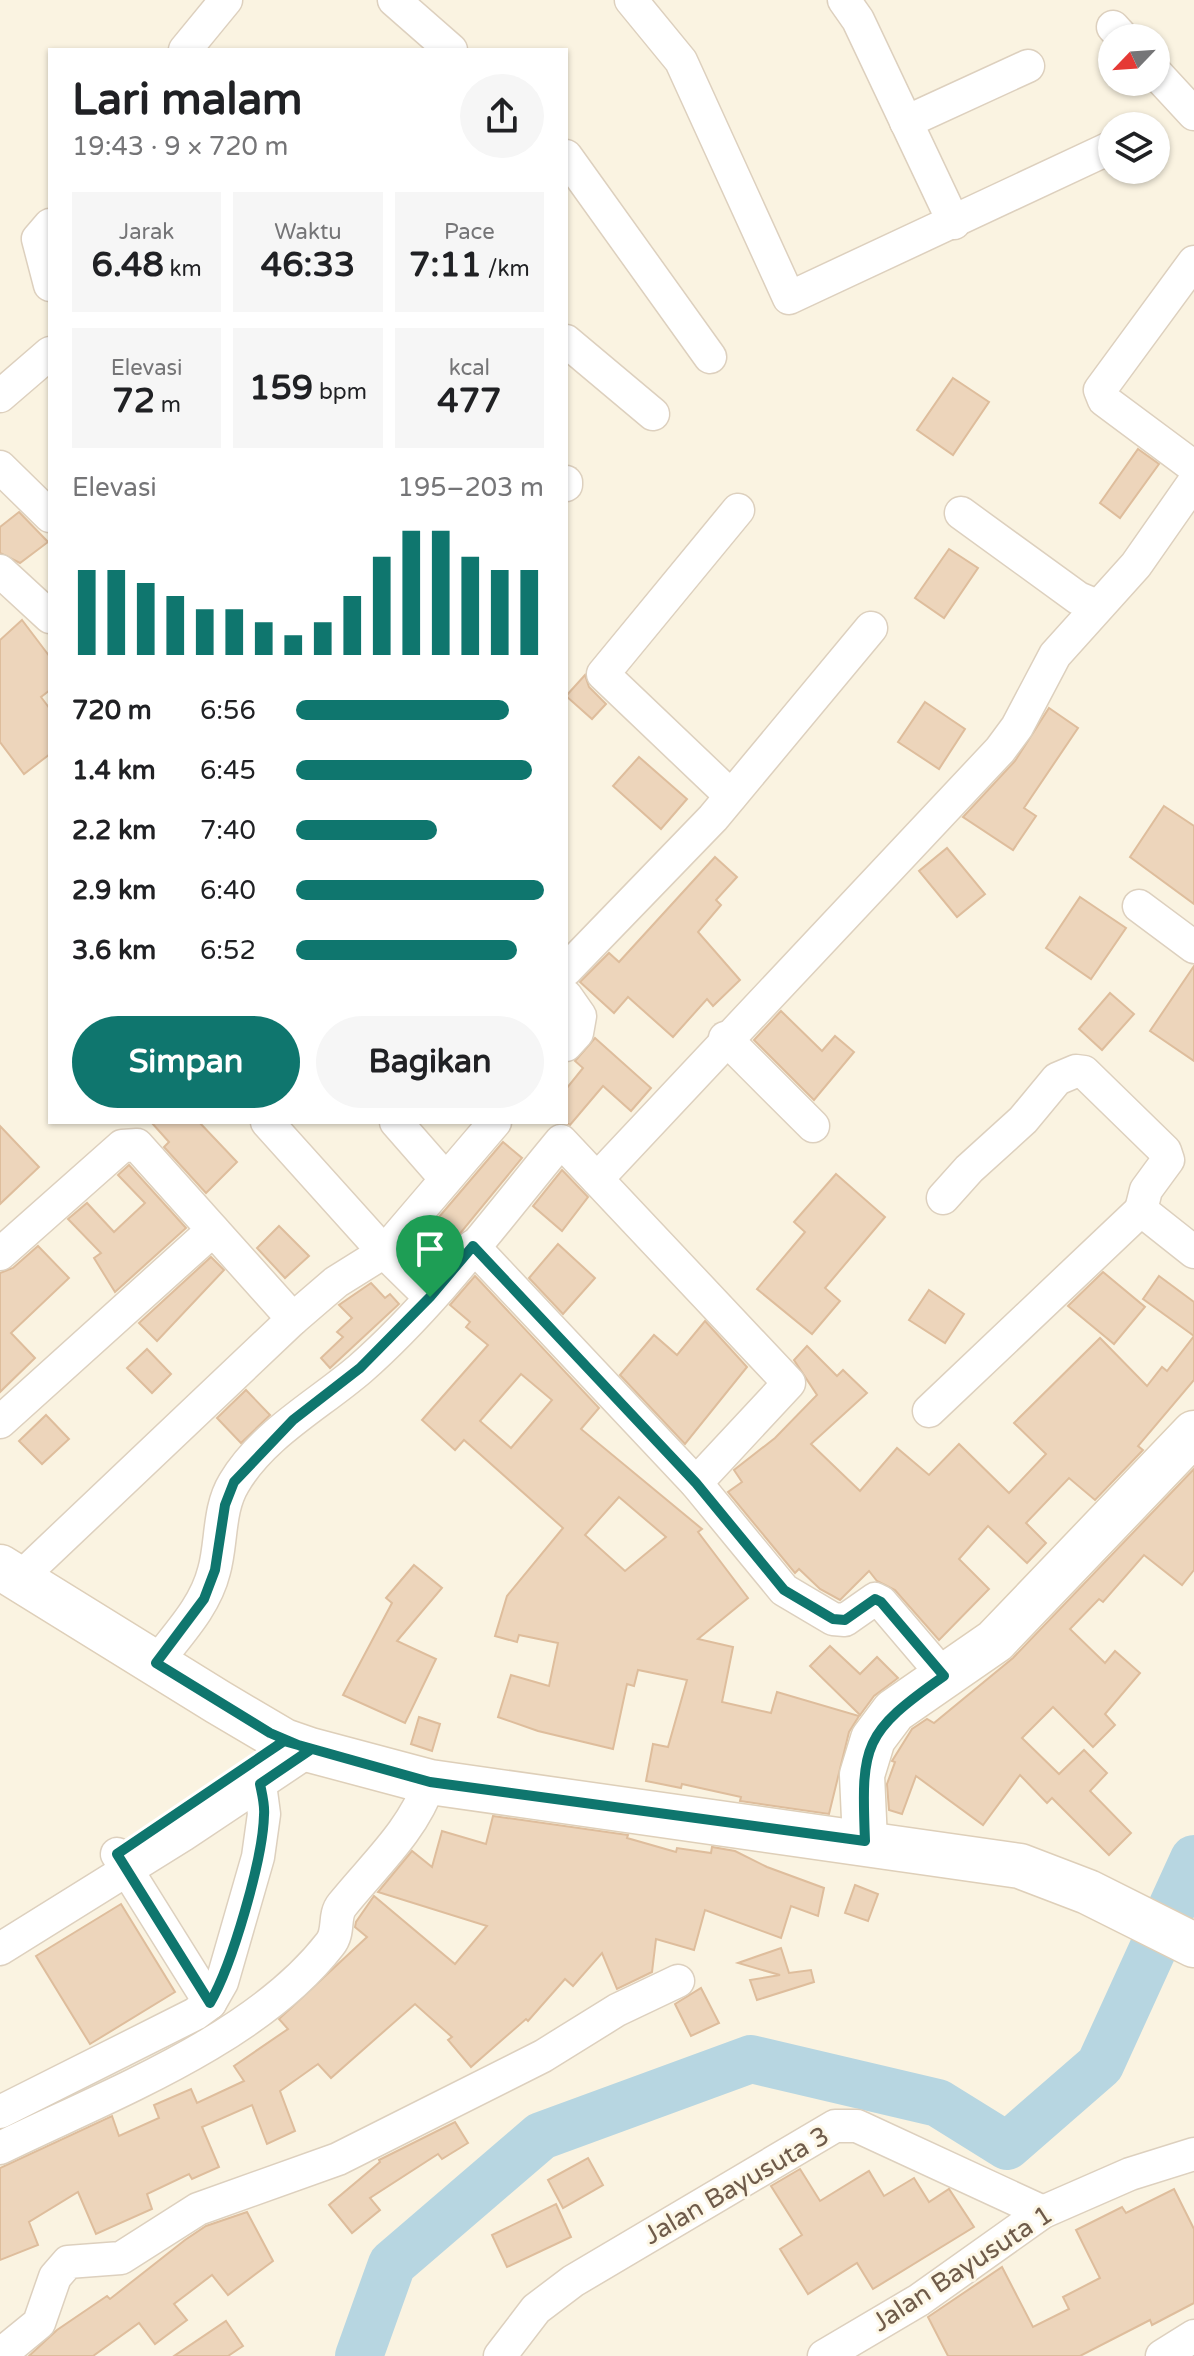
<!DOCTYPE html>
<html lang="id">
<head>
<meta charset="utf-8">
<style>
	body { margin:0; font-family:"Varela Round",sans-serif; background:#f6f6f6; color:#202124; height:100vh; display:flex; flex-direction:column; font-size:30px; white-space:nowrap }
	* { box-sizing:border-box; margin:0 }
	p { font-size:26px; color:#757577 }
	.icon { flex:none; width:44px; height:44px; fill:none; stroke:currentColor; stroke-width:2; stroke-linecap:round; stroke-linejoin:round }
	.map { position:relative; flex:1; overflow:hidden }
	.drawer { position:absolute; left:48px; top:48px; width:520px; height:1076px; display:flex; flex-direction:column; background:#fff; border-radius:0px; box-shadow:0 2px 6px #0004 }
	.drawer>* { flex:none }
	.needle { width:52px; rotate:245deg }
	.controls { position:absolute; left:1098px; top:24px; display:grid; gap:16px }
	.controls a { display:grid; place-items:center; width:72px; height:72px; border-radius:50%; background:#fff; box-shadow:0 2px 6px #0004; font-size:40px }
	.pin { position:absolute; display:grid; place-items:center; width:68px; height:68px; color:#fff; margin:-82px -34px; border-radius:50% 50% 50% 0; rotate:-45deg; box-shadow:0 0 8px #0007 }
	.pin .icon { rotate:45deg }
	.round { display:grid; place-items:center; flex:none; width:84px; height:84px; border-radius:42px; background:#f6f6f6 }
	.head { display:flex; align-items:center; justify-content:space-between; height:136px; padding:0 24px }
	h1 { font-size:44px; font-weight:700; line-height:60px }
	.stats { display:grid; grid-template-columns:repeat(3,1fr); gap:12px; height:136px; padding:8px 24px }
	.stats div { display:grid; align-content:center; border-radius:0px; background:#f6f6f6; text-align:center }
	.stats b { font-size:34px; font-weight:700 }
	.stats small { font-size:22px; font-weight:400 }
	.stats p { font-size:22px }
	.chart { height:224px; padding:16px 24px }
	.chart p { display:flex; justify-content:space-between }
	.chart svg { width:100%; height:144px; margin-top:8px; stroke:#0f766e; stroke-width:6 }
	.button { display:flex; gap:16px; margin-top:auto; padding:16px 24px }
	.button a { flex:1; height:92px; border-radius:48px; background:#0f766e; color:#fff; font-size:32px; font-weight:700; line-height:92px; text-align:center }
	.button a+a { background:#f6f6f6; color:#202124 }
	ul { padding:0 24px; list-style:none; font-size:26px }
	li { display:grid; grid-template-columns:128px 96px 1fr; align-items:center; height:60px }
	li i { height:20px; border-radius:10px; background:#0f766e }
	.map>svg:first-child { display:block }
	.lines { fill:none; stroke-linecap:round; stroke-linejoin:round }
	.river { stroke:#b7d6e1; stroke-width:48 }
	.building { fill:#edd5bb; stroke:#debd9c; stroke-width:2; fill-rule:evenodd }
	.street-casing { stroke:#ddd0be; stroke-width:35 }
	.secondary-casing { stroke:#decfb9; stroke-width:47 }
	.street { stroke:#fff; stroke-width:32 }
	.secondary { stroke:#fff; stroke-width:44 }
	.route-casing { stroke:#fff; stroke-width:16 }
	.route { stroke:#0f766e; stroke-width:10 }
	.labels { text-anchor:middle; stroke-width:6; stroke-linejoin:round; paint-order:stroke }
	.street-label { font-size:26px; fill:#6f5b4a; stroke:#fdf7e6 }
</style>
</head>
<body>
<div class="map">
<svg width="1194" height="2356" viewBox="0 0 1194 2356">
	<rect width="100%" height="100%" fill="#faf3e1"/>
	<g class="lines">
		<polyline class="river" points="359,2356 392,2264 541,2136 751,2059 938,2103 1007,2146 1100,2065 1194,1859"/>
	</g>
	<g class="building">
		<polygon points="953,378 989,402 953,455 917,430"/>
		<polygon points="1138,449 1159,464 1120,518 1100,503"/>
		<polygon points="19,512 48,542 20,563 0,553 0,527"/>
		<polygon points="949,549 978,568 944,618 915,598"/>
		<polygon points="22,620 50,657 50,690 41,697 50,709 50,754 24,774 0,742 0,640"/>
		<polygon points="585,675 589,687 606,704 592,719 566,696"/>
		<polygon points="925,702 965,729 939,769 898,742"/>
		<polygon points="1049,708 1078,728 1024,808 1036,816 1013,850 963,817 1015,761"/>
		<polygon points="639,757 687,799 661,829 613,786"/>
		<polygon points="1164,806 1194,826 1194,904 1130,857"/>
		<polygon points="947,848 985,894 957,917 919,871"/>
		<polygon points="715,857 737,877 716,900 721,905 698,932 740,980 713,1006 707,999 673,1037 628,997 614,1013 580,982 609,953 619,962"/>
		<polygon points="1080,897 1126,928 1091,979 1046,948"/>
		<polygon points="1194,966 1194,1061 1150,1031"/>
		<polygon points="1110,993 1134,1014 1102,1050 1079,1029"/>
		<polygon points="781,1011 822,1051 835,1036 854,1052 814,1100 754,1040"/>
		<polygon points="595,1038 651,1088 631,1111 603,1086 570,1125 566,1123 566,1089 583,1068 575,1061"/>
		<polygon points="151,1122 199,1122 237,1162 206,1193 164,1147 169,1142"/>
		<polygon points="0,1126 39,1167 0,1204"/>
		<polygon points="503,1142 522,1158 430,1270 410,1251"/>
		<polygon points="129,1165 186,1228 115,1292 94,1258 101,1253 68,1219 87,1203 114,1232 145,1203 118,1175"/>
		<polygon points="562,1170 588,1197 562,1231 533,1206"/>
		<polygon points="836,1174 885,1217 825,1288 840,1301 812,1334 757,1289 805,1232 794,1222"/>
		<polygon points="279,1226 309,1256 285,1278 257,1248"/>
		<polygon points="558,1244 595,1278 563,1314 529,1278"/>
		<polygon points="38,1246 69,1278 11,1333 35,1358 0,1392 0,1273 13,1268"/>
		<polygon points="211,1257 224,1270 157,1341 139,1323"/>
		<polygon points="1103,1272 1145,1307 1114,1344 1068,1306"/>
		<path d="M 475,1276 L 599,1408 L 581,1429 L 702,1529 L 698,1532 L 748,1598 L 698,1639 L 733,1647 L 722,1702 L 771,1713 L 777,1692 L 859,1716 L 849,1732 L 829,1814 L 740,1801 L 741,1797 L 682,1784 L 681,1788 L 646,1781 L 653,1744 L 668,1747 L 687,1680 L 638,1670 L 634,1686 L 627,1684 L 613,1749 L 538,1731 L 498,1717 L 511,1675 L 549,1686 L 558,1643 L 519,1635 L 517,1642 L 495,1636 L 507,1596 L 563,1528 L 464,1440 L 455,1450 L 422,1420 L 488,1345 L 466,1327 L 470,1322 L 450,1305 ZM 521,1374 L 552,1400 L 511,1448 L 480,1421 ZM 619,1497 L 666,1537 L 625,1571 L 585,1535 Z"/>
		<polygon points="1159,1276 1194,1302 1194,1380 1138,1446 1143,1450 1095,1500 1069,1478 1026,1523 1046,1543 1027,1563 988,1526 959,1559 989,1589 939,1640 895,1590 877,1581 869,1571 840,1600 820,1589 799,1569 795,1573 728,1492 742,1482 734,1470 775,1438 817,1395 794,1360 807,1346 837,1376 843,1370 867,1393 811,1444 860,1491 897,1448 929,1475 959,1444 1009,1493 1046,1454 1014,1423 1100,1338 1147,1386 1162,1367 1167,1371 1194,1336 1143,1299"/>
		<polygon points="371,1283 385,1298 390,1294 399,1304 330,1368 321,1358 343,1337 337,1332 352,1318 339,1305"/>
		<polygon points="929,1290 964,1314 945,1343 909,1320"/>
		<polygon points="705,1321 747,1367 685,1444 620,1375 654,1335 677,1355"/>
		<polygon points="147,1349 171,1374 152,1393 127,1368"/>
		<polygon points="246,1390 270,1415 241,1443 217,1418"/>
		<polygon points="46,1415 69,1439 42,1464 19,1441"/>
		<polygon points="1194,1469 1194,1570 1182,1585 1144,1555 1103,1602 1099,1599 1070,1629 1105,1663 1115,1651 1140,1673 1105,1714 1115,1725 1093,1747 1053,1707 1022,1738 1059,1774 1084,1750 1107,1773 1090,1791 1131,1833 1109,1855 1052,1798 1047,1803 1020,1775 983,1825 916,1776 902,1814 889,1810 887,1784 895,1762 892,1761 912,1729 927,1719 934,1723 1013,1658"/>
		<polygon points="414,1565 442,1588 397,1641 436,1659 405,1723 343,1695 392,1603 386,1598"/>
		<polygon points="830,1646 860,1674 877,1657 898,1678 874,1696 860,1715 810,1666"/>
		<polygon points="419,1717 440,1724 432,1751 411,1744"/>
		<polygon points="493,1816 628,1835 627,1838 676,1852 677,1848 711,1853 712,1847 735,1851 767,1867 824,1888 818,1916 791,1906 781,1938 705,1910 694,1950 656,1939 652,1972 617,1989 602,1953 573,1986 565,1979 528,2021 526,2019 471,2067 448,2040 452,2037 415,2004 331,2078 318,2064 280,2091 295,2131 267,2144 252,2105 202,2127 219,2167 192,2179 189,2174 147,2194 152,2209 96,2234 78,2192 29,2222 38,2245 0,2260 0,2168 112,2116 119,2136 159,2118 154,2105 191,2089 197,2103 244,2081 234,2066 288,2029 279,2019 367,1937 355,1927 356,1922 374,1896 455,1964 487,1926 378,1892 412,1851 432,1867 442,1831 486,1844"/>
		<polygon points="855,1885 878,1894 868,1921 845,1913"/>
		<polygon points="121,1904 175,1992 90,2044 36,1956"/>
		<polygon points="781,1948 789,1973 811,1970 814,1982 757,2000 750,1980 780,1975 738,1963"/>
		<polygon points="701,1988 719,2023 691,2036 675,2004"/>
		<polygon points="455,2122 468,2143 442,2159 438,2154 370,2198 380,2210 352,2233 329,2205 380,2162 379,2160"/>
		<polygon points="588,2158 603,2185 563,2208 548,2180"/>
		<polygon points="800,2169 820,2201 869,2171 884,2196 914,2178 929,2202 949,2189 974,2227 873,2289 857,2263 808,2294 780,2249 802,2235 771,2186"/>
		<polygon points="1174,2189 1194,2229 1194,2303 1152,2325 1150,2320 1080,2356 948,2356 928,2317 1002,2267 1033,2327 1069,2309 1063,2297 1100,2278 1076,2230 1122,2207 1126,2213"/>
		<polygon points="556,2204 571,2237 507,2267 492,2235"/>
		<polygon points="247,2212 273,2261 228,2295 212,2275 174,2304 187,2320 155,2344 139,2323 93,2356 29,2356 57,2330 107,2296 110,2299 185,2240 206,2226"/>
		<polygon points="226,2321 243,2346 228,2356 174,2356"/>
	</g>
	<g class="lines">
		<g class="street-casing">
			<g id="street">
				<polyline points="394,0 451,50"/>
				<polyline points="631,0 681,61 789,298 1112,147"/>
				<polyline points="844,0 858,20 954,223"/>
				<polyline points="1113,27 1123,38"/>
				<polyline points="185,50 226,0"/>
				<polyline points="1156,73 1194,114"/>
				<polyline points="906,122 1028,66"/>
				<polyline points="566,156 710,357"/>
				<polyline points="50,225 38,239 50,285"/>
				<polyline points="1194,262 1100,390 1104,400 1194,467"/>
				<polyline points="566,341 653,414"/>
				<polyline points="0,396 50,353"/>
				<polyline points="0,467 50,516"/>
				<polyline points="566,482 566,485"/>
				<polyline points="961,513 1078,598 1097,606"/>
				<polyline points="0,571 50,617"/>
				<polyline points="731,796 603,674 738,510"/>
				<polyline points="1139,906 1194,947"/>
				<polyline points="566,970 713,818 871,628"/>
				<polyline points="566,996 580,1016 577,1033 566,1045"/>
				<polyline points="725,1038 813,1126"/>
				<polyline points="267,1122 384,1252 430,1297"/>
				<polyline points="396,1122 445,1178"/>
				<polyline points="597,1179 1000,750 1017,727 1055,655 1136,565 1194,482"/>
				<polyline points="943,1198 969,1169 1023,1120 1057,1079 1076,1071 1084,1072 1165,1151 1168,1160 1146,1190 1141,1210 1194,1252"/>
				<polyline points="473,1246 696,1483 784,1590 833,1619 845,1620 875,1599 881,1602 944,1676"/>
				<polyline points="0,1254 122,1146 137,1145 293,1319"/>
				<polyline points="929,1411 1141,1210"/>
				<polyline points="0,1422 213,1230"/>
				<polyline points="20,1578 293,1319 336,1282 384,1252 495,1122"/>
				<path d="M 156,1663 C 178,1634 205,1607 214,1571 C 222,1543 218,1509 234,1483 C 263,1434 318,1405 360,1369 C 435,1303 497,1218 561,1141 L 789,1383 L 696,1483"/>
				<polyline points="117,1854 210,2003"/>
				<polyline points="0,1949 183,1835 310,1750"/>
				<polyline points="0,2112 195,2014 210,2003 222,1982 258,1857 264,1814 260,1784"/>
				<path d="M 0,2148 C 106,2096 256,2040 330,1944 C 340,1932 333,1916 342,1905 C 375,1864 412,1832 430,1782"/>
				<polyline points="0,2355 39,2323 55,2277 68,2262 121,2258 198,2209 338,2159 543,2056 617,2010 678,1981"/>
				<polyline points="500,2356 536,2309 573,2281 835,2126 857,2126 1043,2212"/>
				<polyline points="824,2356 919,2300 1043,2212 1130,2174 1194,2154"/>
				<polyline points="1162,2356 1194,2336"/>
			</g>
		</g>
		<g class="secondary-casing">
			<g id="secondary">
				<polyline points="0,1567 218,1702 284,1741 310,1750 430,1782 1020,1866 1088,1892 1194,1945"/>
				<polyline points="865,1841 862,1775 873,1739 894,1711 995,1641 1194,1433"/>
			</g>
		</g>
		<use href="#street" class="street"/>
		<use href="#secondary" class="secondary"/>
	</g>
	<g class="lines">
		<g class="route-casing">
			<path id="route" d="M 430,1297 L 360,1368 L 293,1420 L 234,1482 L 225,1505 L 215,1570 L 204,1599 L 156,1663 L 270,1733 L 310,1750 L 260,1784 C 262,1794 265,1805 264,1815 C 263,1859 232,1965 210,2003 L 117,1854 L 284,1741 L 430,1782 L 865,1841 C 861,1744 863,1733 944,1676 L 881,1602 L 875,1599 L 845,1620 L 833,1619 L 784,1590 L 696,1483 L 473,1246 L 430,1297"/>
		</g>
		<use href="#route" class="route"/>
	</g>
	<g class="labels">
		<g class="street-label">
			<text transform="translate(736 2185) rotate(-30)" y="9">Jalan Bayusuta 3</text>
			<text transform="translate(962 2268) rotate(-33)" y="9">Jalan Bayusuta 1</text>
		</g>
	</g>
</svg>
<div class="controls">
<a><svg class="needle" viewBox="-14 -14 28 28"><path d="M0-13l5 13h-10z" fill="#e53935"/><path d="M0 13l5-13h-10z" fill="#757577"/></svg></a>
<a><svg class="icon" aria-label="layers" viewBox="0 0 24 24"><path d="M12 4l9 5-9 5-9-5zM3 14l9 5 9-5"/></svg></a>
</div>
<div class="pin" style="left:430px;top:1297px;background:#1e9e55"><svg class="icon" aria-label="arrive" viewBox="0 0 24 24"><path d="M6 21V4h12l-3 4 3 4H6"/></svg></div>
<section class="drawer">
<div class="head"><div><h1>Lari malam</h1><p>19:43 · 9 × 720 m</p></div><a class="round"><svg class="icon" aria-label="share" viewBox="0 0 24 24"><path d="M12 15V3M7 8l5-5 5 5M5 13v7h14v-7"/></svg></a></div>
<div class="stats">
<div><p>Jarak</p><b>6.48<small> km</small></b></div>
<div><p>Waktu</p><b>46:33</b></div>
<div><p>Pace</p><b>7:11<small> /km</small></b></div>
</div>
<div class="stats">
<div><p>Elevasi</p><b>72<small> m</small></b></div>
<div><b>159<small> bpm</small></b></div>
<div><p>kcal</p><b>477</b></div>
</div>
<div class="chart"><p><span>Elevasi</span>195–203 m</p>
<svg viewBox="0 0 160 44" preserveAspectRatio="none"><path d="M5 44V18M15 44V18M25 44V22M35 44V26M45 44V30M55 44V30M65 44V34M75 44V38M85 44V34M95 44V26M105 44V14M115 44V6M125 44V6M135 44V14M145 44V18M155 44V18"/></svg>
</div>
<ul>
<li><b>720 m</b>6:56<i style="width:86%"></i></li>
<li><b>1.4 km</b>6:45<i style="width:95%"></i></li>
<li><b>2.2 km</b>7:40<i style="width:57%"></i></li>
<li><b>2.9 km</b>6:40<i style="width:100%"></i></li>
<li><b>3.6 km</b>6:52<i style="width:89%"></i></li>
</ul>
<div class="button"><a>Simpan</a><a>Bagikan</a></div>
</section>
</div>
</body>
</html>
